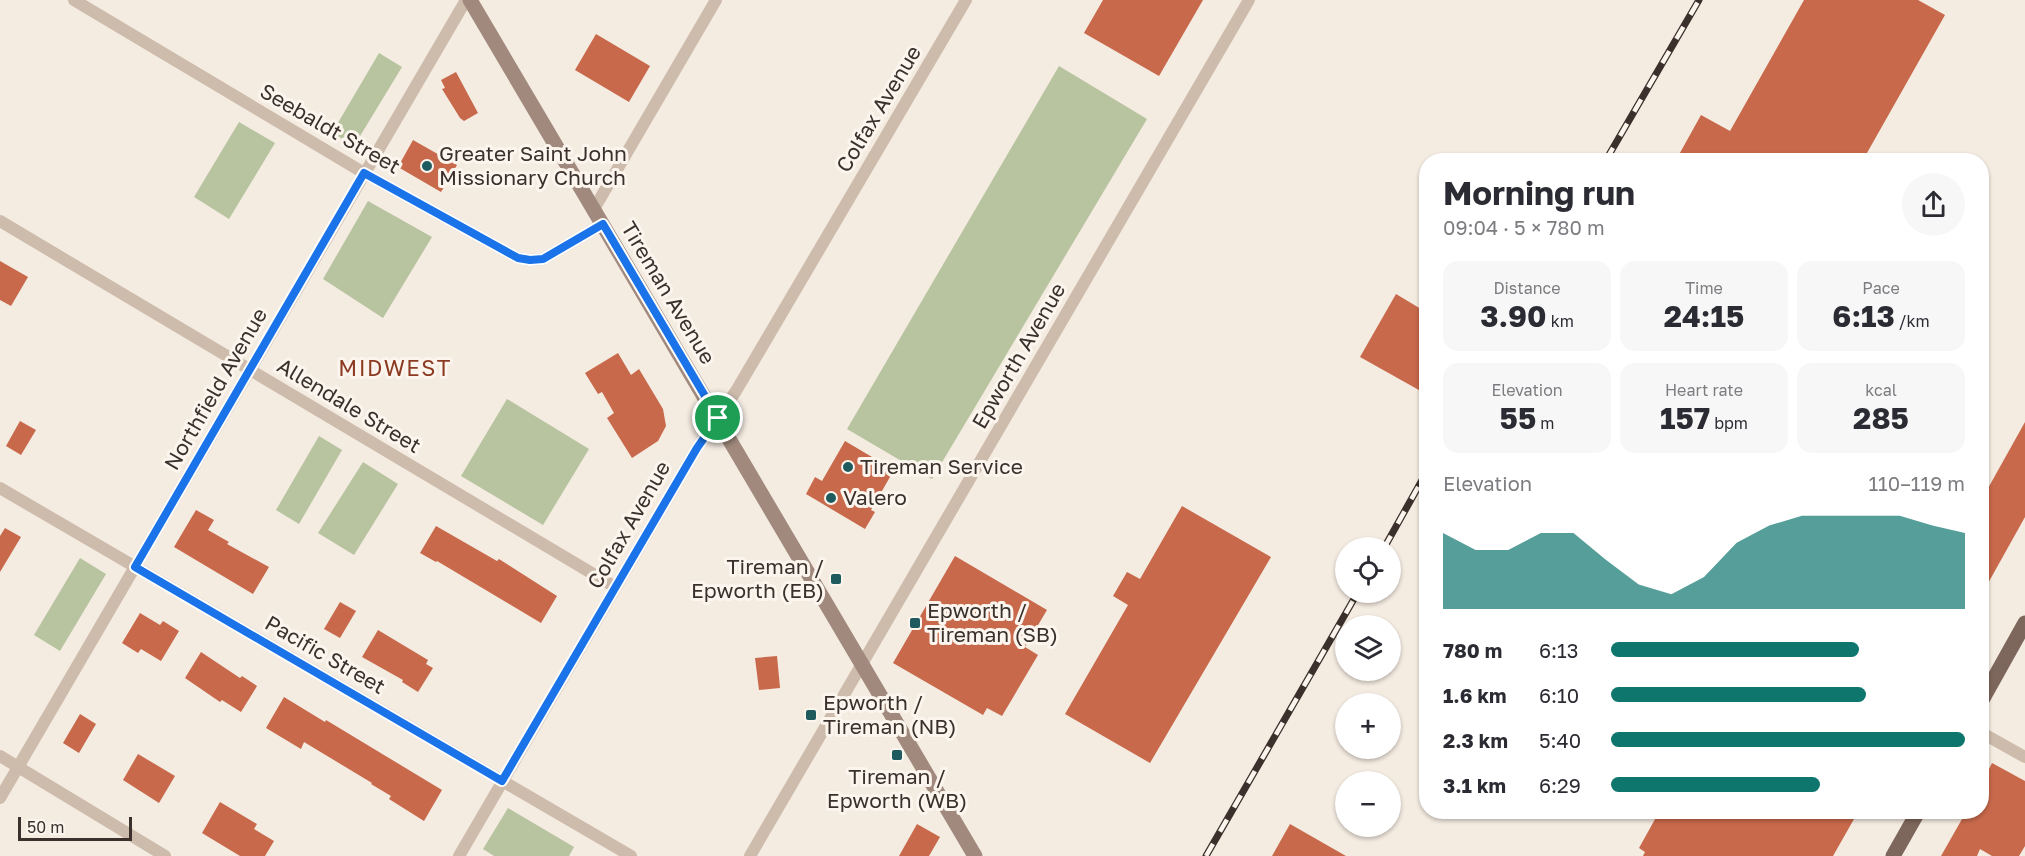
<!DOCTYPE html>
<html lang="en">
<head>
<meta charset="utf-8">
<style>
	body { margin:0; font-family:"Golos Text",sans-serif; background:#f7f7f7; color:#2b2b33; height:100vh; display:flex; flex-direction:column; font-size:22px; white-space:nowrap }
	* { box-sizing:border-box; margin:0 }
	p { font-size:20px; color:#7c7c81 }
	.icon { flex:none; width:33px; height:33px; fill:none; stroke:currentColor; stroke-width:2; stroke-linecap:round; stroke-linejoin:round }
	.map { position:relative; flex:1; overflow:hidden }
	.details { position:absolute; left:1419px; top:153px; width:570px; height:666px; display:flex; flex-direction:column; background:#fff; border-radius:24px; box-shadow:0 2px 4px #0004 }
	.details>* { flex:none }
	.controls { position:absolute; left:1335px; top:537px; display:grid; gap:12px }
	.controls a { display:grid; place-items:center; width:66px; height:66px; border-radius:50%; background:#fff; box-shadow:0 2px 4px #0004; font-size:30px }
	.scale { position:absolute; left:18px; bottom:15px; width:114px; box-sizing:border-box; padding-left:6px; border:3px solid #3b302b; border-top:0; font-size:16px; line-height:21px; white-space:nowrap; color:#3b302b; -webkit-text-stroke:4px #fbf5ee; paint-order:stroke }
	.pin { position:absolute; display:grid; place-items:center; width:51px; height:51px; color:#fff; margin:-26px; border:3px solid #fff; border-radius:50%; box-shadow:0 2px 6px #0007 }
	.round { display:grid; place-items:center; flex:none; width:63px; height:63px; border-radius:32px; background:#f7f7f7 }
	.summary { display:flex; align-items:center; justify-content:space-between; height:102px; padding:0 24px }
	h1 { font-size:33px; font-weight:700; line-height:45px }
	.stats { display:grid; grid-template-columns:repeat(3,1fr); gap:9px; height:102px; padding:6px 24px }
	.stats div { display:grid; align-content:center; border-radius:15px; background:#f7f7f7; text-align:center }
	.stats b { font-size:30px; font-weight:700 }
	.stats small { font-size:16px; font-weight:400 }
	.stats p { font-size:16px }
	.chart { height:168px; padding:12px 24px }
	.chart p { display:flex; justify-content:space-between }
	.chart svg { width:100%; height:108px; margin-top:6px; fill:#0f766e; opacity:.7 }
	ul { padding:0 24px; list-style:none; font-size:20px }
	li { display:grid; grid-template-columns:96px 72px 1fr; align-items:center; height:45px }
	li i { height:15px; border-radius:8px; background:#0f766e }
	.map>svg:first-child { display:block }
	.green { fill:#b8c4a0 }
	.building { fill:#c8694b }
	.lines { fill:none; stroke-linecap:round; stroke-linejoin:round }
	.street { stroke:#cdbbac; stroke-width:12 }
	.secondary { stroke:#a18a7d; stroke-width:15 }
	.primary { stroke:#7d675c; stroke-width:15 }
	.rail-casing { stroke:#3b302b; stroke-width:7 }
	.rail { stroke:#fbf5ee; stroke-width:4.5; stroke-dasharray:14; stroke-linecap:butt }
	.route-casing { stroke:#fff; stroke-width:12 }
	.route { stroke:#1a73e8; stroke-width:8 }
	.poi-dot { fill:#1f5a5e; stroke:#fbf5ee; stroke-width:2 }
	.labels { text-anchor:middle; stroke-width:6; stroke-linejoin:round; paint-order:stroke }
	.street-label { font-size:21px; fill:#3b302b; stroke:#fbf5ee }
	.poi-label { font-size:21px; fill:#3b302b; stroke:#fbf5ee; text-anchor:start }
	.neighbourhood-label { font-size:22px; letter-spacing:1.5px; fill:#8c3b22; stroke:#fbf5ee }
</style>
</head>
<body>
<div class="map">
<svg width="2025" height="856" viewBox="0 0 2025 856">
	<rect width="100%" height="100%" fill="#f4ebe1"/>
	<g class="green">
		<polygon points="379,53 402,67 354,146 332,133"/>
		<polygon points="1059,66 1147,119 932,479 847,429"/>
		<polygon points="239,122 275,143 229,219 194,197"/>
		<polygon points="368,201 432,237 383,318 323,279"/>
		<polygon points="507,399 589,449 543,525 461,476"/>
		<polygon points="319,436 342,450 299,524 276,510"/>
		<polygon points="363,462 398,484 354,555 318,533"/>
		<polygon points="80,558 106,574 60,651 34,635"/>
		<polygon points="508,808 574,847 569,856 494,856 483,849"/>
	</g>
	<g class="building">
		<polygon points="1103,0 1203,0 1159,76 1084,33"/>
		<polygon points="1804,0 1918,0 1945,15 1863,160 1676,160 1701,115 1730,131"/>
		<polygon points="596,34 650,66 629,102 575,70"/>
		<polygon points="456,72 478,113 464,121 460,118 442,89 445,88 441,80"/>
		<polygon points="413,140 457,165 441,192 398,167"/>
		<polygon points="0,261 28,277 11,306 0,300"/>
		<polygon points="1396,294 1426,312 1426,394 1360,357"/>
		<polygon points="618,353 631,375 639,369 663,409 666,426 658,441 632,458 607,418 614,413 602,392 598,394 585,373"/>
		<polygon points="20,421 36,430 21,455 6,446"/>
		<polygon points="2025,422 2025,517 1982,594 1982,499"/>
		<polygon points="845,441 894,470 871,510 875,512 865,529 806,494 815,477 822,481"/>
		<polygon points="1182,506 1271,557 1150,763 1065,714 1128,605 1113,596 1127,572 1140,579"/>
		<polygon points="196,510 214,520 208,530 229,542 227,544 269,567 253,594 174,547"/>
		<polygon points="436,526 497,561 499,559 557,596 541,623 437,561 436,562 420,553"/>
		<polygon points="5,528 21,537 0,572 0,536"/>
		<polygon points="955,556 1047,610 1025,647 1038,655 1002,716 987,708 983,715 893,663"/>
		<polygon points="340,602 356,611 340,638 324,629"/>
		<polygon points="140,613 160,625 163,621 179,631 161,661 141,649 138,653 122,643"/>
		<polygon points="378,630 428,660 426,664 433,668 418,692 402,682 403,680 362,657"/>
		<polygon points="201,652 240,678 242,676 257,686 241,712 222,700 220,702 185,678"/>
		<polygon points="777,656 780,688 759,690 755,658"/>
		<polygon points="284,697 325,722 326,720 442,790 424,821 389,799 391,796 371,784 372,783 304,742 301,749 266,728"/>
		<polygon points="80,714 96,724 79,753 63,743"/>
		<polygon points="138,754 175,776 159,803 123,780"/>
		<polygon points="1992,763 2025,781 2025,846 2019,856 1992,856 1980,849 1977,856 1941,856 1966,812 1982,812 1982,783"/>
		<polygon points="220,802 257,824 254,829 274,841 265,856 240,856 202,833"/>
		<polygon points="1659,812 1858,812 1833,856 1643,856 1645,852 1639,848"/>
		<polygon points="917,824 940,837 929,856 899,856"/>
		<polygon points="1290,824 1346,856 1272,856"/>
	</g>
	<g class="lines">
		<g class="street">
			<polyline points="74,0 364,173 518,258 530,260 543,259 603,224"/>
			<polyline points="594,209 716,0"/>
			<polyline points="0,221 615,587"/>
			<polyline points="0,488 631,856"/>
			<polyline points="1982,733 2025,757"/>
			<polyline points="0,756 165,856"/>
			<polyline points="0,798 466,0"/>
			<polyline points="459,856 697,448 736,391 966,0"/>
			<polyline points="750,856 1249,0"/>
		</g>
		<polyline class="secondary" points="470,0 975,856"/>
		<g class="primary">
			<polyline points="1982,700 2025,623"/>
			<polyline points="1893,856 1918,812"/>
		</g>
		<g class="rail-casing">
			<g id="rail">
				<polyline points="1606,160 1699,0"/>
				<polyline points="1384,548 1426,473"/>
				<polyline points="1206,856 1358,592"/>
			</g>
		</g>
		<use href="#rail" class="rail"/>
	</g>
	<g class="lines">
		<g class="route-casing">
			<polygon id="route" points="364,173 518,258 530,260 543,259 603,224 718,418 697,448 502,781 135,567"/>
		</g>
		<use href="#route" class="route"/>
	</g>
	<g class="poi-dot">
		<circle cx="427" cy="166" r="6"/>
		<circle cx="848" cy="467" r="6"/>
		<circle cx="831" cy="498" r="6"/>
		<rect x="830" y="573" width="12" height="12" rx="3"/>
		<rect x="909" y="617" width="12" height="12" rx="3"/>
		<rect x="805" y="709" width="12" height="12" rx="3"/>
		<rect x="891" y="749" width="12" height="12" rx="3"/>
	</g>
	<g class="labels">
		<g class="street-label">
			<text transform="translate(879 109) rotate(-59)" y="7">Colfax Avenue</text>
			<text transform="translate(330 129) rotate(30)" y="7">Seebaldt Street</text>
			<text transform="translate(668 293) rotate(59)" y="7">Tireman Avenue</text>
			<text transform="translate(1019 356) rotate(-60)" y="7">Epworth Avenue</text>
			<text transform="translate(216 389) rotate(-60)" y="7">Northfield Avenue</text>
			<text transform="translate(349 406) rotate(31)" y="7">Allendale Street</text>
			<text transform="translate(629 525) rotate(-60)" y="7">Colfax Avenue</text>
			<text transform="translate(325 655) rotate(30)" y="7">Pacific Street</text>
		</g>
		<g class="poi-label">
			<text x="439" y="161">Greater Saint John<tspan x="439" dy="24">Missionary Church</tspan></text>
			<text x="860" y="474">Tireman Service</text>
			<text x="843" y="505">Valero</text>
			<text x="824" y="574" text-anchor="end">Tireman /<tspan x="824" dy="24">Epworth (EB)</tspan></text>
			<text x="927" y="618">Epworth /<tspan x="927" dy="24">Tireman (SB)</tspan></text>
			<text x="823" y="710">Epworth /<tspan x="823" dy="24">Tireman (NB)</tspan></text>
			<text x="897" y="784" text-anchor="middle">Tireman /<tspan x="897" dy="24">Epworth (WB)</tspan></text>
		</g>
		<g class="neighbourhood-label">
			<text x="395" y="376">MIDWEST</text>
		</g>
	</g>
</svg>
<div class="controls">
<a><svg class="icon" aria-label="locate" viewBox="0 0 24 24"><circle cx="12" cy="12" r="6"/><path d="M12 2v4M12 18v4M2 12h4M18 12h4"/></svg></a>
<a><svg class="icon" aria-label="layers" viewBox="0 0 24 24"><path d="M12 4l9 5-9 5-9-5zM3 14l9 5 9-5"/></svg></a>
<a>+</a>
<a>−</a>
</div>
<div class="scale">50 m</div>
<div class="pin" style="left:718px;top:418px;background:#1e9e55"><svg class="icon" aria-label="arrive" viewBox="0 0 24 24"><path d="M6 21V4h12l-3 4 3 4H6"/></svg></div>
<section class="details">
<div class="summary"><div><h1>Morning run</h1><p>09:04 · 5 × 780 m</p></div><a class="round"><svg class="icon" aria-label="share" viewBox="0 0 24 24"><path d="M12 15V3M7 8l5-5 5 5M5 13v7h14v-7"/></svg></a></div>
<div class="stats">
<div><p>Distance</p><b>3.90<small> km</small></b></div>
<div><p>Time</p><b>24:15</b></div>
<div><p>Pace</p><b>6:13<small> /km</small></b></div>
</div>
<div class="stats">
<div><p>Elevation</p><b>55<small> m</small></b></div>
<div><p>Heart rate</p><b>157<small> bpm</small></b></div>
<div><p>kcal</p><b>285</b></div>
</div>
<div class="chart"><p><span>Elevation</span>110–119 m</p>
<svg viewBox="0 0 160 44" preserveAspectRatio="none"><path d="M0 44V13L10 20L20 20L30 13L40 13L50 24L60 34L70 38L80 31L90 17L100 10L110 6L120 6L130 6L140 6L150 10L160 13V44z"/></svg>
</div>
<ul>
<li><b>780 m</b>6:13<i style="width:70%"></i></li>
<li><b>1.6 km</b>6:10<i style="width:72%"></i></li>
<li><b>2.3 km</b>5:40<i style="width:100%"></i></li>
<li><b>3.1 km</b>6:29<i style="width:59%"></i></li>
</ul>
</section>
</div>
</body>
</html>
